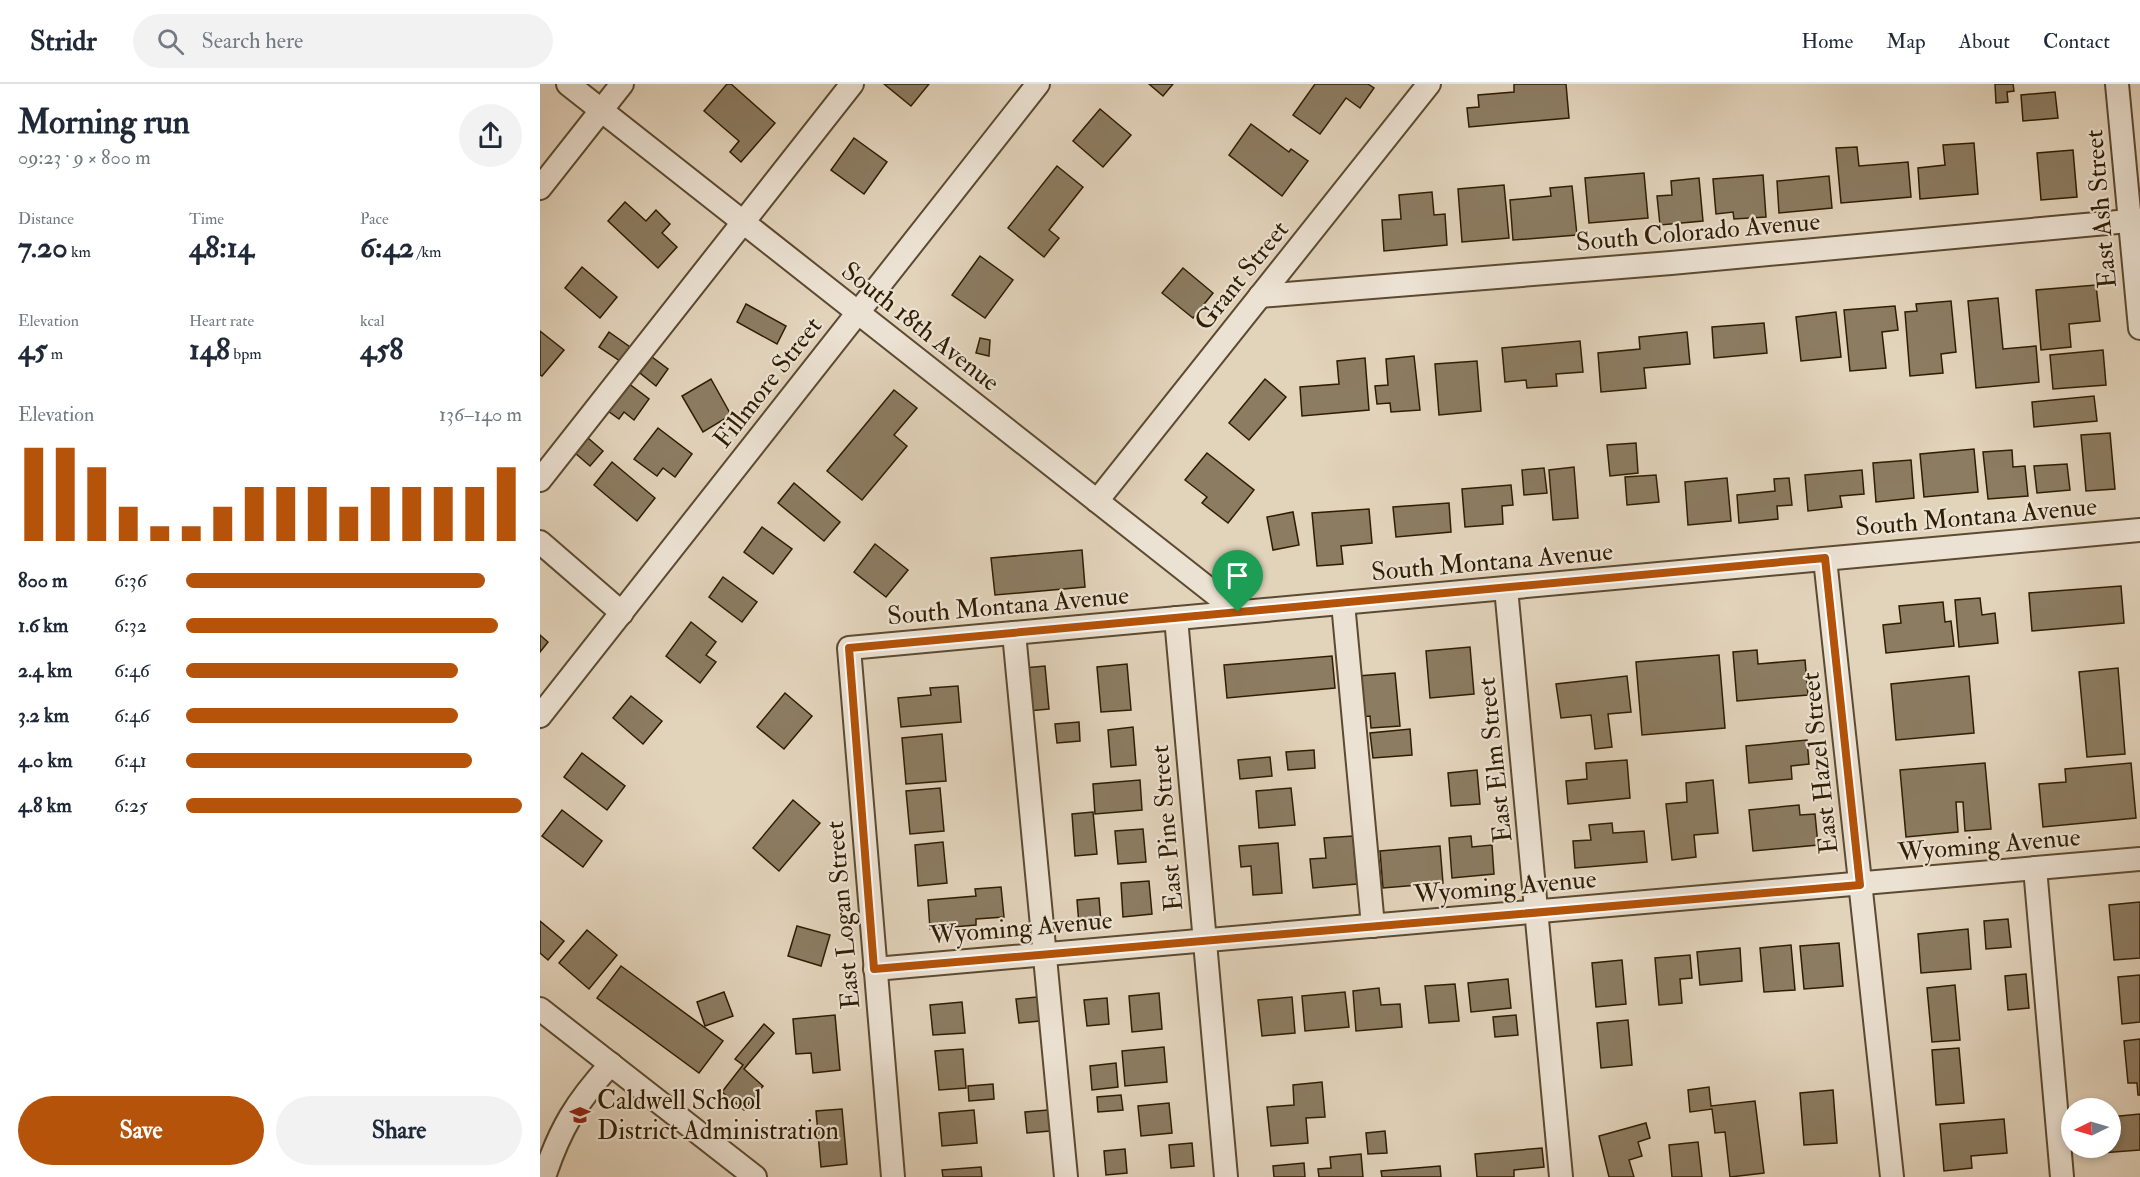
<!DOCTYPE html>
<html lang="en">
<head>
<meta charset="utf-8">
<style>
	body { margin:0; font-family:"IM FELL Double Pica",serif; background:#f2f2f3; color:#1f2937; height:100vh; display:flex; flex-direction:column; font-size:22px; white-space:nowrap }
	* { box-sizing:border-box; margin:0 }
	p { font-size:20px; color:#747a83 }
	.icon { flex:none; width:33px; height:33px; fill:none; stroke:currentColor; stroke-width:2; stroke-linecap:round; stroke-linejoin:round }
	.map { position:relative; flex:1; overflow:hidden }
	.panel { display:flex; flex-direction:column; background:#fff; width:540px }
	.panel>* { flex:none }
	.needle { width:39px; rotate:265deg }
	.buttons { position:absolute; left:1521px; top:1014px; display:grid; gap:12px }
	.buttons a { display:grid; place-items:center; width:60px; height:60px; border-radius:50%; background:#fff; box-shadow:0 3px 9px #0003; font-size:30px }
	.pin { position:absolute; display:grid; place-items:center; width:51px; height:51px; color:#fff; margin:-62px -26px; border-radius:50% 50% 50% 0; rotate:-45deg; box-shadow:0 0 6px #0007 }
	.pin .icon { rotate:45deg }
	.round { display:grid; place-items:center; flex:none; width:63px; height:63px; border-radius:32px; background:#f2f2f3 }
	.summary { display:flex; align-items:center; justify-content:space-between; height:102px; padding:0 18px }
	h1 { font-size:33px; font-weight:700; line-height:45px }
	.metrics { display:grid; grid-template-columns:repeat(3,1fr); gap:9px; height:102px; padding:6px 18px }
	.metrics div { display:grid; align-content:center }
	.metrics b { font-size:30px; font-weight:700 }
	.metrics small { font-size:16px; font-weight:400 }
	.metrics p { font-size:16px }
	.chart { height:168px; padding:12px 18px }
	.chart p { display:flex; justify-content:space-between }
	.chart svg { width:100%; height:108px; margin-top:6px; stroke:#b45309; stroke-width:6 }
	.primary-button { display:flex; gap:12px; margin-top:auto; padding:12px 18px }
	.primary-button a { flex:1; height:69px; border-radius:36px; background:#b45309; color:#fff; font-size:24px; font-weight:700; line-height:69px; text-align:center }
	.primary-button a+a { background:#f2f2f3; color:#1f2937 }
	ul { padding:0 18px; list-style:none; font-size:20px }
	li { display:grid; grid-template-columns:96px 72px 1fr; align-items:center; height:45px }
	li i { height:15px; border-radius:8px; background:#b45309 }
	header { display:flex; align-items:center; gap:36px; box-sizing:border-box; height:84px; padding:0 30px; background:#fff; border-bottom:2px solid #e0e1e3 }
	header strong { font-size:28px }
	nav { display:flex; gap:33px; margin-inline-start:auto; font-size:21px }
	.search { width:420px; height:54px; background:#f2f2f3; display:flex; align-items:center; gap:15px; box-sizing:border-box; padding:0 21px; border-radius:33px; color:#747a83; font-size:22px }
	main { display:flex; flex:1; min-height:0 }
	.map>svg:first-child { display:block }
	.building { fill:#8c7c62; stroke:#2f1d02; stroke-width:1.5 }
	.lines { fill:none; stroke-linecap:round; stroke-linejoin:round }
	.minor-casing { stroke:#5c4a30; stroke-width:26 }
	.minor { stroke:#ece2d3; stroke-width:22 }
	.route-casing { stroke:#fff; stroke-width:12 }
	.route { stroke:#b45309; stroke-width:8 }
	.labels { text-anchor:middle; stroke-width:4.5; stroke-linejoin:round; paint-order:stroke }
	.street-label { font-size:26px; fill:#2f1d02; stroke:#ece2d3 }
	.poi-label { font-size:26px; fill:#2f1d02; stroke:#ece2d3; text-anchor:start }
</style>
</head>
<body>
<header>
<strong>Stridr</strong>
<div class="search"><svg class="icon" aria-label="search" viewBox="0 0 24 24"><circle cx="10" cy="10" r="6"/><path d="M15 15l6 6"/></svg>Search here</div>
<nav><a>Home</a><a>Map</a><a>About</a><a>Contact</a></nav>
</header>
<main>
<section class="panel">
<div class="summary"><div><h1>Morning run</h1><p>09:23 · 9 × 800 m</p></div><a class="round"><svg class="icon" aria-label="share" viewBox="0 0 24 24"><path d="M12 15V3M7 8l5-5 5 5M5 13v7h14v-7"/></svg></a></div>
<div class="metrics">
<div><p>Distance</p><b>7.20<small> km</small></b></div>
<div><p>Time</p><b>48:14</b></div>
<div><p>Pace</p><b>6:42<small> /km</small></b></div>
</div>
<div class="metrics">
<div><p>Elevation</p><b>45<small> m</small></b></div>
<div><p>Heart rate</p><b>148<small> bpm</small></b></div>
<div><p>kcal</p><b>458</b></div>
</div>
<div class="chart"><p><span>Elevation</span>136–140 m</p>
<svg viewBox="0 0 160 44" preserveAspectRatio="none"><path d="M5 44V6M15 44V6M25 44V14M35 44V30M45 44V38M55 44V38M65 44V30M75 44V22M85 44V22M95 44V22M105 44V30M115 44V22M125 44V22M135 44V22M145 44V22M155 44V14"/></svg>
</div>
<ul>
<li><b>800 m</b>6:36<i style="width:89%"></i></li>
<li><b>1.6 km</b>6:32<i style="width:93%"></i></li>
<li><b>2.4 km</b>6:46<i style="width:81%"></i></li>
<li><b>3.2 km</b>6:46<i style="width:81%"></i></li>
<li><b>4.0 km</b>6:41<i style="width:85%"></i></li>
<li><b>4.8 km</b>6:25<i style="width:100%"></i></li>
</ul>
<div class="primary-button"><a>Save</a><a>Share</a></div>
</section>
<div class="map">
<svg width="1600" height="1093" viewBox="0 0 1600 1093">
	<rect width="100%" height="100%" fill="#e2d3bb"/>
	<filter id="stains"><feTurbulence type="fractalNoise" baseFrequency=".00333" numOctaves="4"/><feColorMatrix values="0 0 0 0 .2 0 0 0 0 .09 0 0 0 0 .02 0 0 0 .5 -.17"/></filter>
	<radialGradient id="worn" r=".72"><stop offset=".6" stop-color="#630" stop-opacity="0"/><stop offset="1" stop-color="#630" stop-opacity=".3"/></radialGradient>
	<g class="building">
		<polygon points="187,0 191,0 235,39 201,78 190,68 199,57 164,27"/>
		<polygon points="344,0 389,0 371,22"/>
		<polygon points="609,0 633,0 623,12"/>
		<polygon points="775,0 828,0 834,4 820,24 806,14 780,50 753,31"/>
		<polygon points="974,0 1026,0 1029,34 929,43 927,24 939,23 938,11 974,8"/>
		<polygon points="1455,0 1473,0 1474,7 1467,8 1468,18 1456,19"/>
		<polygon points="1515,8 1518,34 1483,37 1481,11"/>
		<polygon points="560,25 591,51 563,83 533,57"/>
		<polygon points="711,40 749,68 751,65 768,77 742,112 689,71"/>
		<polygon points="314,54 347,78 324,110 291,86"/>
		<polygon points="1434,59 1438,110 1380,115 1378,84 1405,81 1403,61"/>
		<polygon points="1317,63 1319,82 1368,78 1371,113 1301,119 1296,64"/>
		<polygon points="1533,66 1537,113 1501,116 1497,69"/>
		<polygon points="517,82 543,103 509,146 519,154 504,173 468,144"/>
		<polygon points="1104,89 1108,134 1049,139 1045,94"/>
		<polygon points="1223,91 1226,133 1194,135 1193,128 1176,130 1173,95"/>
		<polygon points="1289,92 1292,124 1239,129 1237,97"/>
		<polygon points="1159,94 1163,137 1120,141 1117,112 1132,111 1131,97"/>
		<polygon points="964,101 969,154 922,158 918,105"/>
		<polygon points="1032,102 1037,151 973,156 970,116 1011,112 1010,104"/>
		<polygon points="892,108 894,131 905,130 907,161 844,167 842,136 861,135 859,111"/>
		<polygon points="85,118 106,137 116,126 130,140 122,149 137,163 118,184 68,137"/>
		<polygon points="440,172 473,196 445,234 412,211"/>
		<polygon points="42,183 77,213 60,234 25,204"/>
		<polygon points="643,184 673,209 653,234 622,209"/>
		<polygon points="1556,201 1560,237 1529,240 1531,263 1501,266 1496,206"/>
		<polygon points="1458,214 1463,265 1496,262 1499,298 1436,304 1428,217"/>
		<polygon points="1411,217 1416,268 1401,270 1403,289 1370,292 1365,228 1377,227 1376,220"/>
		<polygon points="206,220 246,242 237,260 197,238"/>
		<polygon points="1355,222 1358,246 1342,248 1346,284 1310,287 1304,226"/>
		<polygon points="1296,228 1301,273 1261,277 1256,233"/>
		<polygon points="1224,239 1227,269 1174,274 1172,243"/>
		<polygon points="0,247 24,266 2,292 0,291"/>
		<polygon points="69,248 90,263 80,277 59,263"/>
		<polygon points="1147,248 1150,280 1104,284 1106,304 1061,308 1058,269 1100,265 1099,253"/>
		<polygon points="440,254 450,256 449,272 436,269"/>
		<polygon points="1040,257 1043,288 1016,290 1017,302 987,304 986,296 965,298 962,264"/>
		<polygon points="1563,266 1566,301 1513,305 1510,271"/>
		<polygon points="874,272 880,326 851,328 850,319 837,320 835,302 848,301 846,275"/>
		<polygon points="112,273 128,285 116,302 100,289"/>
		<polygon points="825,274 829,326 762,332 760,303 799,300 797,277"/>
		<polygon points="937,277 941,327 899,331 895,280"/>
		<polygon points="171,295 191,331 163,348 142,312"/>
		<polygon points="725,295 746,313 709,356 689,339"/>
		<polygon points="88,299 109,315 94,336 84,328 79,335 68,327"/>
		<polygon points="354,306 377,324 354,351 367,362 322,416 287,387"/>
		<polygon points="1554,312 1557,337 1494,343 1492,318"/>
		<polygon points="118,344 152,370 135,393 123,384 117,392 94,375"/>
		<polygon points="1570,349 1575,405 1546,407 1541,351"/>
		<polygon points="48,354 63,367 50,382 35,369"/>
		<polygon points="1096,359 1098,389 1070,392 1067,361"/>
		<polygon points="1434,365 1438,408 1384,413 1380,370"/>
		<polygon points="1472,366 1473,383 1485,382 1488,412 1448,415 1443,368"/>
		<polygon points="667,369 714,406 688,439 662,419 667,413 645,396"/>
		<polygon points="1371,376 1374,414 1336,418 1333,379"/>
		<polygon points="72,378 115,414 97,437 54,401"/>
		<polygon points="1527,380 1530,406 1497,409 1494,382"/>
		<polygon points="1034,383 1038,434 1013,436 1009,386"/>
		<polygon points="1004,384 1007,409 984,411 982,386"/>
		<polygon points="1322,386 1324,410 1300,412 1302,423 1268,427 1265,391"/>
		<polygon points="1116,391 1119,418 1087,421 1085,393"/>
		<polygon points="1187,394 1191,437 1148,441 1145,398"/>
		<polygon points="1249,394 1252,421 1237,422 1238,435 1199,439 1197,411 1235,407 1234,395"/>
		<polygon points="254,399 300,438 284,457 238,419"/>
		<polygon points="971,401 973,421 962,422 963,440 925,443 922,405"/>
		<polygon points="909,419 911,448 856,453 853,423"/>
		<polygon points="829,425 832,459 801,462 803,480 777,482 772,429"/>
		<polygon points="753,428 759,461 733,466 727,433"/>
		<polygon points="222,443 252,465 233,490 204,468"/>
		<polygon points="335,460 368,486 346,513 314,488"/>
		<polygon points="542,466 545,503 455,511 451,474"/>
		<polygon points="183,493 217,518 202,538 169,513"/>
		<polygon points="1581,502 1584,539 1492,547 1489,509"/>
		<polygon points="1440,514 1442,531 1455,529 1458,559 1419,563 1415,516"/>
		<polygon points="1403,518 1405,538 1411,537 1414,562 1346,569 1343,541 1361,539 1359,522"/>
		<polygon points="151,538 176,558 166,571 176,578 160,599 126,572"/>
		<polygon points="0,551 8,558 0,568"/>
		<polygon points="930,563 934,610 890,614 886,567"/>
		<polygon points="1217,566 1218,580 1265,576 1268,611 1197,617 1193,568"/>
		<polygon points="1179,571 1185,644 1102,651 1096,578"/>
		<polygon points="792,572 795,604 687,614 684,581"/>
		<polygon points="587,580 591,626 561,628 557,583"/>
		<polygon points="505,582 509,625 488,627 484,584"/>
		<polygon points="1578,584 1585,670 1547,673 1539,588"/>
		<polygon points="855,589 860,642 831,644 830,632 821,633 818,592"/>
		<polygon points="1087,592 1091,628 1068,630 1072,663 1055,665 1051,631 1021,634 1016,600"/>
		<polygon points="1429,592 1434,649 1356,656 1351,600"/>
		<polygon points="418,602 421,638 361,643 358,614 391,611 390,604"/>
		<polygon points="245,609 272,632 244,665 217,643"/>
		<polygon points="91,612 122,637 103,660 73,634"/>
		<polygon points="539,638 540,657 517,659 515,640"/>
		<polygon points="593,643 596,681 571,683 568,646"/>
		<polygon points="870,645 872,671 833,674 830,649"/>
		<polygon points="402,650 406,697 366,700 362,654"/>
		<polygon points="1267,656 1269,680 1251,682 1252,695 1209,699 1206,662"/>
		<polygon points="774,666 775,684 748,686 746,668"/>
		<polygon points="42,669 85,702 67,726 24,693"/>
		<polygon points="730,673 732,692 700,695 698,676"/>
		<polygon points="1087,676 1090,714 1028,720 1026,697 1047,695 1046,679"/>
		<polygon points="1445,679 1451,745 1425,747 1423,718 1416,718 1418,748 1366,753 1360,686"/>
		<polygon points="1591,679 1596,734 1503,743 1499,700 1526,698 1525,685"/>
		<polygon points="937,686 940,720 911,722 908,689"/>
		<polygon points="600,696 602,726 555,730 553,700"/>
		<polygon points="1173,696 1178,749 1154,751 1156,773 1132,776 1126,720 1147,718 1146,699"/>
		<polygon points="400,704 404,747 370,750 366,707"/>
		<polygon points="751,704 755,741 719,744 716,707"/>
		<polygon points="253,716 280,739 239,787 213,764"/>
		<polygon points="1259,721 1260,731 1275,730 1278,761 1213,767 1209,726"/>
		<polygon points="22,726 62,757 43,783 2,752"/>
		<polygon points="553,728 557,770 535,772 532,730"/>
		<polygon points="1072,739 1073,749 1104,747 1107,778 1035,784 1033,757 1051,756 1049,741"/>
		<polygon points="603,745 606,778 578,780 575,747"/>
		<polygon points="813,752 817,800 773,804 770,775 786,774 784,754"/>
		<polygon points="931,752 932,763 952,761 954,790 912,794 909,754"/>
		<polygon points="403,758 407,799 378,802 375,761"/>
		<polygon points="738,759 742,809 713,811 711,782 701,783 699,762"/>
		<polygon points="900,762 903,799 843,804 840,767"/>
		<polygon points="609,797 612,830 583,833 581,799"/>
		<polygon points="461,803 464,833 436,835 436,841 390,845 388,816 436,812 435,805"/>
		<polygon points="559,814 561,839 539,841 537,816"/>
		<polygon points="1600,818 1600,874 1574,876 1569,821"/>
		<polygon points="1468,835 1471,863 1446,865 1444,837"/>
		<polygon points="0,837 24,857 8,876 0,869"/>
		<polygon points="257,842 290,851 281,882 248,872"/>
		<polygon points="1428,845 1431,885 1381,889 1378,850"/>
		<polygon points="47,846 77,871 49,905 19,879"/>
		<polygon points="1299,859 1303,902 1264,905 1260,862"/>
		<polygon points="1251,861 1255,906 1224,908 1220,864"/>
		<polygon points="1200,864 1202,897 1160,901 1157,868"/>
		<polygon points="1150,871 1152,894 1140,895 1142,919 1119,921 1115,874"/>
		<polygon points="1082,876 1086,920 1056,923 1052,879"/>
		<polygon points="81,882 183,957 159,989 57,914"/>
		<polygon points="1486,890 1489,924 1468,926 1465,892"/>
		<polygon points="1600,891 1600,938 1582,940 1578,893"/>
		<polygon points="968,895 971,924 931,928 928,899"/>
		<polygon points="915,900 919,937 889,939 885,902"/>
		<polygon points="1415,901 1420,956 1392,958 1387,904"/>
		<polygon points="839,904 841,921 860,920 862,943 816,947 813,907"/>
		<polygon points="184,908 193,932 165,942 157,918"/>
		<polygon points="805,908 809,943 765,947 762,912"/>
		<polygon points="619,909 622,945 592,948 589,912"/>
		<polygon points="497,913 500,937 479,939 476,915"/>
		<polygon points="752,913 755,949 722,952 718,916"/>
		<polygon points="567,914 569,940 547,942 544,916"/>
		<polygon points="422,918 425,949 393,951 390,921"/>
		<polygon points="295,931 300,986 273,989 271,969 256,970 253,935"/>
		<polygon points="976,931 978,951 955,953 953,933"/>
		<polygon points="1088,936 1092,981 1061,984 1057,939"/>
		<polygon points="224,940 234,949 204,985 223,1002 204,1026 182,1008 203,981 195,975"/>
		<polygon points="1600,955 1600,1011 1598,1011 1597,999 1588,999 1584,957"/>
		<polygon points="624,963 627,998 585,1002 582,967"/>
		<polygon points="1419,964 1424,1019 1396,1021 1392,966"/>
		<polygon points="423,965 426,1004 399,1006 395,967"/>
		<polygon points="576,979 578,1003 552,1006 550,982"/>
		<polygon points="782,998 785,1033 766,1034 768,1059 731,1062 727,1023 754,1021 753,1001"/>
		<polygon points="453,1000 454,1015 429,1017 428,1002"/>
		<polygon points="1169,1003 1171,1022 1215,1017 1224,1089 1190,1093 1185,1048 1175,1049 1172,1025 1150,1028 1148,1006"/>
		<polygon points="1293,1006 1297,1059 1264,1061 1260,1009"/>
		<polygon points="581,1011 583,1026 558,1028 557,1013"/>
		<polygon points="629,1019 632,1049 601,1052 598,1022"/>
		<polygon points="302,1025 307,1080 281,1083 276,1027"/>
		<polygon points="434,1026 437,1059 402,1062 399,1029"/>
		<polygon points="508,1026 510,1047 487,1049 485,1028"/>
		<polygon points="1600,1030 1600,1066 1561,1069 1561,1064 1570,1064 1570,1033"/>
		<polygon points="1464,1035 1467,1069 1431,1072 1432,1084 1404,1087 1400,1040"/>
		<polygon points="1106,1039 1110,1054 1098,1058 1102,1072 1089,1076 1094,1093 1069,1093 1059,1052"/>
		<polygon points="845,1047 847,1069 828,1070 826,1049"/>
		<polygon points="1158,1058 1162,1093 1132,1093 1129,1061"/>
		<polygon points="652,1059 654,1082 631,1084 629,1061"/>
		<polygon points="1002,1064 1004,1083 974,1086 974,1093 937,1093 935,1070"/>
		<polygon points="585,1065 587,1089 566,1091 564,1067"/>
		<polygon points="821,1070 823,1093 779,1093 778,1085 791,1084 790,1073"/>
		<polygon points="764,1079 765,1093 734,1093 733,1082"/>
		<polygon points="900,1082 901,1093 842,1093 841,1087"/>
		<polygon points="441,1083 442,1093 403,1093 402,1086"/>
	</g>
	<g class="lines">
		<g class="minor-casing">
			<g id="minor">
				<polyline points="28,0 698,528"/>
				<polyline points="1577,0 1600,244"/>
				<polyline points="0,104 82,0"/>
				<polyline points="720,212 1131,179 1600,136"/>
				<polyline points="0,396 312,0"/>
				<polyline points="557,417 889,0"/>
				<polyline points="0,458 82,529"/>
				<polyline points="1285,475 1352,1093"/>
				<polyline points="966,504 1021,1093"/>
				<polyline points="803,519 833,842"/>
				<polyline points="636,534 686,1093"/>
				<polyline points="474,549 526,1093"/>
				<polyline points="0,632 498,0"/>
				<polyline points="1495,784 1522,1093"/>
				<polyline points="335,885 1600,775"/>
				<polyline points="0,925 215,1093"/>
				<path d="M 4,1093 C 20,1045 36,1018 71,980"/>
				<polyline points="353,1093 309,564 1600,446"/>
			</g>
		</g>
		<use href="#minor" class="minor"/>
	</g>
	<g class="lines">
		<g class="route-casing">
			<polygon id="route" points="1285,474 1320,801 334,885 309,564"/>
		</g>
		<use href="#route" class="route"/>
	</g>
	<defs>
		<g id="school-bare" transform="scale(1.62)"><path d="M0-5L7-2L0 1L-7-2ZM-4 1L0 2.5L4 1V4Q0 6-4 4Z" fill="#8f2418" stroke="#ece2d3" stroke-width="2.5" paint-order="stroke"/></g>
	</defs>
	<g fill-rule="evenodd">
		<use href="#school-bare" x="40" y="1031"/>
	</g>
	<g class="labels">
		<g class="street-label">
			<text transform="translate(1560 125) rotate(-95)" y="9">East Ash Street</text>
			<text transform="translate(1158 147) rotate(-5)" y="9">South Colorado Avenue</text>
			<text transform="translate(701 191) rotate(-51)" y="9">Grant Street</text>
			<text transform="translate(381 242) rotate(38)" y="9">South 18th Avenue</text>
			<text transform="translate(227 298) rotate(-52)" y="9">Fillmore Street</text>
			<text transform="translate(1436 432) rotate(-5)" y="9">South Montana Avenue</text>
			<text transform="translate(952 477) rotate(-5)" y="9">South Montana Avenue</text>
			<text transform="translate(468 521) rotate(-5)" y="9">South Montana Avenue</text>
			<text transform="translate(954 676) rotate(-96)" y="9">East Elm Street</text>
			<text transform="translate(1279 679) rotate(-96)" y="9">East Hazel Street</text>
			<text transform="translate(626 744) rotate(-95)" y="9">East Pine Street</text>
			<text transform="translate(1449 760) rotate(-5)" y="9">Wyoming Avenue</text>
			<text transform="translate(965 802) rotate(-5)" y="9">Wyoming Avenue</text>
			<text transform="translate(302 831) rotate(-95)" y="9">East Logan Street</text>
			<text transform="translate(481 843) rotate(-5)" y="9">Wyoming Avenue</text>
		</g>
		<g class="poi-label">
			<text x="57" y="1025">Caldwell School<tspan x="57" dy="30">District Administration</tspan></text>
		</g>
	</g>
	<rect width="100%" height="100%" filter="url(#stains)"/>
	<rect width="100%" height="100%" fill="url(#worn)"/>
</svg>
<div class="buttons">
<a><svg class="needle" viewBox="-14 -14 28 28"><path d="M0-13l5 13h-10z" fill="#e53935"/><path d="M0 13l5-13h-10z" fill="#747a83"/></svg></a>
</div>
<div class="pin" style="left:698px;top:528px;background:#1e9e55"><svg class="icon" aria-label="arrive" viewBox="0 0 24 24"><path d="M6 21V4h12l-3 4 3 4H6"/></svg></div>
</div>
</main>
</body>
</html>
